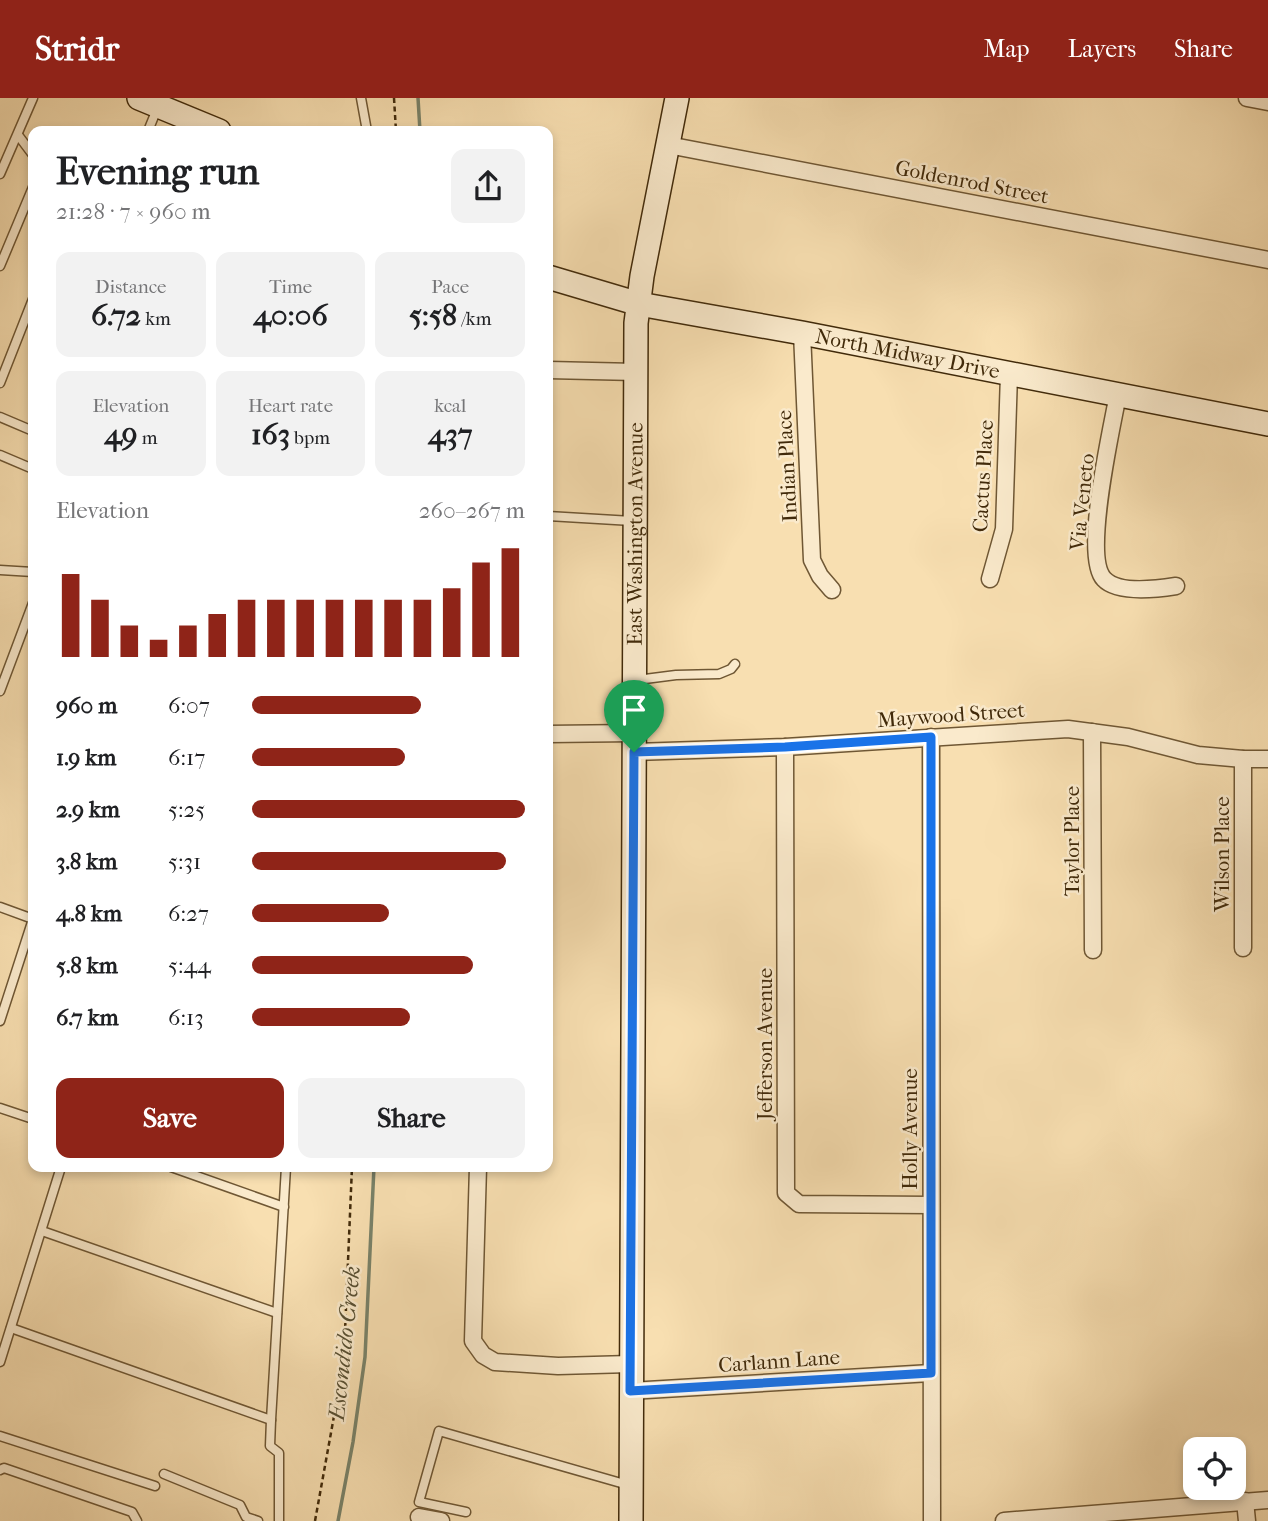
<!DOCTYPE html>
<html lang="en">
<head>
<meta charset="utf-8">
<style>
	body { margin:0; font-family:"IM FELL French Canon",serif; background:#f2f2f2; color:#202124; height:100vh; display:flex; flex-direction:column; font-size:26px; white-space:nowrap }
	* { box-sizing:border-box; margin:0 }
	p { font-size:23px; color:#757577 }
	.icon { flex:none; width:38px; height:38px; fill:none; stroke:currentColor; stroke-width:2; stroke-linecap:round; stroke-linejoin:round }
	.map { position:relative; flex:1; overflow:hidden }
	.sheet { position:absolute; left:28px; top:28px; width:525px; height:1046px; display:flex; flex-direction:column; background:#fff; border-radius:14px; box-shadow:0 4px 10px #0003 }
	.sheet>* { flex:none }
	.controls { position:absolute; left:1183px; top:1339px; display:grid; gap:14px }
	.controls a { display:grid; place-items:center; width:63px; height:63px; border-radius:14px; background:#fff; box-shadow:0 4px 10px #0003; font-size:35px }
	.pin { position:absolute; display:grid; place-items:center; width:60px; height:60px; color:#fff; margin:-72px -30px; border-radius:50% 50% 50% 0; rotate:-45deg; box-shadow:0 0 7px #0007 }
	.pin .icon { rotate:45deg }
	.round { display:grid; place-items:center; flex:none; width:74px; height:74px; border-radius:14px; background:#f2f2f2 }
	.head { display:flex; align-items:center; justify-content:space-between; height:119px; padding:0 28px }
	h1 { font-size:38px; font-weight:700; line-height:52px }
	.metrics { display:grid; grid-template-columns:repeat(3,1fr); gap:10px; height:119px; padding:7px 28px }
	.metrics div { display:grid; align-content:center; border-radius:14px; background:#f2f2f2; text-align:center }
	.metrics b { font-size:30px; font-weight:700 }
	.metrics small { font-size:19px; font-weight:400 }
	.metrics p { font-size:19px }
	.chart { height:196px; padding:14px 28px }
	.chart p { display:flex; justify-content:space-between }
	.chart svg { width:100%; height:126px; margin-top:7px; stroke:#8f2418; stroke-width:6 }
	.primary-button { display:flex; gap:14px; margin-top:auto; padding:14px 28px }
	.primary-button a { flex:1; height:80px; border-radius:14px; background:#8f2418; color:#fff; font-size:28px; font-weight:700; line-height:80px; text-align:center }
	.primary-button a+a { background:#f2f2f2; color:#202124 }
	ul { padding:0 28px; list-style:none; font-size:23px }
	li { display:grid; grid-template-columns:112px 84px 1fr; align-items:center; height:52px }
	li i { height:18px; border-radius:9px; background:#8f2418 }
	header { display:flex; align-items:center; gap:42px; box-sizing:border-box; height:98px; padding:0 35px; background:#8f2418; color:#fff }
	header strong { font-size:33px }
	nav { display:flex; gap:38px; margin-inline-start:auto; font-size:24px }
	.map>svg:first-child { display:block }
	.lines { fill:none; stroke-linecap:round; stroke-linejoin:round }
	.stream { stroke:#798269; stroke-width:3.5 }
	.lane-casing { stroke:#6f5734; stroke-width:11 }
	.street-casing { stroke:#6f5734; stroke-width:19 }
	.secondary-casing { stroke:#412a0a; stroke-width:26 }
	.path { stroke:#412a0a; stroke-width:2.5; stroke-dasharray:5 3.5; stroke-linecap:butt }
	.lane { stroke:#faeacc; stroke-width:8 }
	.street { stroke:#faeacc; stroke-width:16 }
	.secondary { stroke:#faeacc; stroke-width:23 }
	.route-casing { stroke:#fff; stroke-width:14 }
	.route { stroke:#1a73e8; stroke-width:9 }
	.labels { text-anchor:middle; stroke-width:5; stroke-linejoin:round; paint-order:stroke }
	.street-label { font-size:21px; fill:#412a0a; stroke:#faeacc }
	.water-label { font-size:23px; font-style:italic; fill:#584f32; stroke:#faeacc }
</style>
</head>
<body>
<header>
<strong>Stridr</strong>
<nav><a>Map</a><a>Layers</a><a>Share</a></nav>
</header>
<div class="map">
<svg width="1268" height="1423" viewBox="0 0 1268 1423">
	<rect width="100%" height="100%" fill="#f8dfb1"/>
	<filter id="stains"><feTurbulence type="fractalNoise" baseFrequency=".00286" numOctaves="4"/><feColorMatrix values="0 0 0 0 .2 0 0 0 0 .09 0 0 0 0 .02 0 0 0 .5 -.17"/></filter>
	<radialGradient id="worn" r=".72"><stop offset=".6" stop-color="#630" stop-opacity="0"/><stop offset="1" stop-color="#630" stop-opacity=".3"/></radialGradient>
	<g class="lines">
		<g class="stream">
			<polyline points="418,0 420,33"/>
			<polyline points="338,1423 353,1344 365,1259 374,1069"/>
		</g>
		<g class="lane-casing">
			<g id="lane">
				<polyline points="361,0 367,33"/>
				<polyline points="148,33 157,11"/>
				<polyline points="18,37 33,57"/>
				<polyline points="0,76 33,0"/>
				<polyline points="0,168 33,89"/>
				<polyline points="0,285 33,201"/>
				<polyline points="0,319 33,333"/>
				<polyline points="0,357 33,371"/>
				<polyline points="548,418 632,423"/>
				<polyline points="0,472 33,474"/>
				<polyline points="637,582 676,577 719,576 731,571 735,566"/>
				<polyline points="0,593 33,505"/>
				<polyline points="0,809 33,821"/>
				<polyline points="0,923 33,821"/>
				<polyline points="0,1010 33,1021"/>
				<polyline points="171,1069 284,1109"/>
				<polyline points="42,1133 277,1215"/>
				<polyline points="11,1230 271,1322"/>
				<polyline points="0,1264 61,1069"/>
				<polyline points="0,1338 155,1388"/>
				<polyline points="0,1372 4,1370 132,1414 137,1423"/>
				<polyline points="164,1376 240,1407 246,1419 258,1423"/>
				<polyline points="466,1414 419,1404 439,1333 628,1387"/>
				<polyline points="279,1423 279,1355 270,1348 271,1322 286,1069"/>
			</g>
		</g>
		<g class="street-casing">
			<g id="street">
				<polyline points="1247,0 1268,4"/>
				<polyline points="668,47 1268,162"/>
				<polyline points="802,235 812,462 820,478 832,492"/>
				<polyline points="548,272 636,274"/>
				<path d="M 1118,296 C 1112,330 1082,458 1104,481 C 1118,496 1157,491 1176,488"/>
				<polyline points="990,481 1004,431 1009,276"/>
				<polyline points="1092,634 1093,852"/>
				<polyline points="548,636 634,635"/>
				<polyline points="931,639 932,1423"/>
				<polyline points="785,649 786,1095 799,1106 931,1107"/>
				<polyline points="634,654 785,649 1068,631 1128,639 1198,657 1243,661 1268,661"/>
				<polyline points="1243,661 1243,850"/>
				<polyline points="478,1069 473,1243 483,1257 495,1264 558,1268 630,1266"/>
				<polyline points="630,1293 931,1275"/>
				<polyline points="1245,1403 1247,1423"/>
				<polyline points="419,1419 441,1423"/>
				<polyline points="1004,1423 1268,1402"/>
			</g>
		</g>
		<g class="secondary-casing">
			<g id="secondary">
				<polyline points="139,0 219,33"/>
				<path id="s1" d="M 548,179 L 639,206 L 802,235 L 1268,326"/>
				<path id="s2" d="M 631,1423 L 636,225 L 642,178 L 677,0"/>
			</g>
		</g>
		<g class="path">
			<polyline points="394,0 396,33"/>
			<polyline points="315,1423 340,1285 345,1234 352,1069"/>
		</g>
		<use href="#lane" class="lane"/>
		<use href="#street" class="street"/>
		<use href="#secondary" class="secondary"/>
	</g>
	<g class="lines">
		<g class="route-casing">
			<polygon id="route" points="931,639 931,1275 630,1293 634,654 785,649"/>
		</g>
		<use href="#route" class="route"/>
	</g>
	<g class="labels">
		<g class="street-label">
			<text transform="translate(972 84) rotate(11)" y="7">Goldenrod Street</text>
			<text dy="7" stroke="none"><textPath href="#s1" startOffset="368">North Midway Drive</textPath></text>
			<text transform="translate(787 368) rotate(-93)" y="7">Indian Place</text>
			<text transform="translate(983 378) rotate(-87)" y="7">Cactus Place</text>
			<text transform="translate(1082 404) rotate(-84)" y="7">Via Veneto</text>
			<text dy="7" stroke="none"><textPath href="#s2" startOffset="987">East Washington Avenue</textPath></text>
			<text transform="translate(951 617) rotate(-4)" y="7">Maywood Street</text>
			<text transform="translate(1072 743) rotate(-90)" y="7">Taylor Place</text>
			<text transform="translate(1222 756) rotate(-90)" y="7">Wilson Place</text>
			<text transform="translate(765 946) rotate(-90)" y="7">Jefferson Avenue</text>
			<text transform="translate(910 1031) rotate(-90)" y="7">Holly Avenue</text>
			<text transform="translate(779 1263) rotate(-4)" y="7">Carlann Lane</text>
		</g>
		<g class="water-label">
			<text transform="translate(344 1245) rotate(-84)" y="8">Escondido Creek</text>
		</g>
	</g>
	<rect width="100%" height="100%" filter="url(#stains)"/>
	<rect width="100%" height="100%" fill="url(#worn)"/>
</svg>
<div class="controls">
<a><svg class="icon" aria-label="locate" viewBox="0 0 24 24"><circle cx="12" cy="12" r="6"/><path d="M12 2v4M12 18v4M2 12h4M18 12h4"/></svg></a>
</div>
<div class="pin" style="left:634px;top:654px;background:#1e9e55"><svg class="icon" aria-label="arrive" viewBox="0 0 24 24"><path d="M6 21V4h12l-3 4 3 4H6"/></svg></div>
<section class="sheet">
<div class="head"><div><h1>Evening run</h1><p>21:28 · 7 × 960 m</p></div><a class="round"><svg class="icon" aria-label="share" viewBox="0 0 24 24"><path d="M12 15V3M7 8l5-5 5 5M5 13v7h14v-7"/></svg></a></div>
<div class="metrics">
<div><p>Distance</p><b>6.72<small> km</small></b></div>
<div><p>Time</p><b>40:06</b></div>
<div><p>Pace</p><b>5:58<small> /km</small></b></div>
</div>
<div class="metrics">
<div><p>Elevation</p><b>49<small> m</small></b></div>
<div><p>Heart rate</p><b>163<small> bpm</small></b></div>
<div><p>kcal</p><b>437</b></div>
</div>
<div class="chart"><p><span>Elevation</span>260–267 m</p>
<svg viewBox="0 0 160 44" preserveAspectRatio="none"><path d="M5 44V15M15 44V24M25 44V33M35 44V38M45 44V33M55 44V29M65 44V24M75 44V24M85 44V24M95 44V24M105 44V24M115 44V24M125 44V24M135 44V20M145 44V11M155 44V6"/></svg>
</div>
<ul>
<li><b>960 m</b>6:07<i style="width:62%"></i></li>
<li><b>1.9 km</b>6:17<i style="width:56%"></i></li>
<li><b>2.9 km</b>5:25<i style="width:100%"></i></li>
<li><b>3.8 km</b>5:31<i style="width:93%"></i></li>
<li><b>4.8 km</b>6:27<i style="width:50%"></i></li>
<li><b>5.8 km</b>5:44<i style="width:81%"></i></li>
<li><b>6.7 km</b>6:13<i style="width:58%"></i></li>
</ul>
<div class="primary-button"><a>Save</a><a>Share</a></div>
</section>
</div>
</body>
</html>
